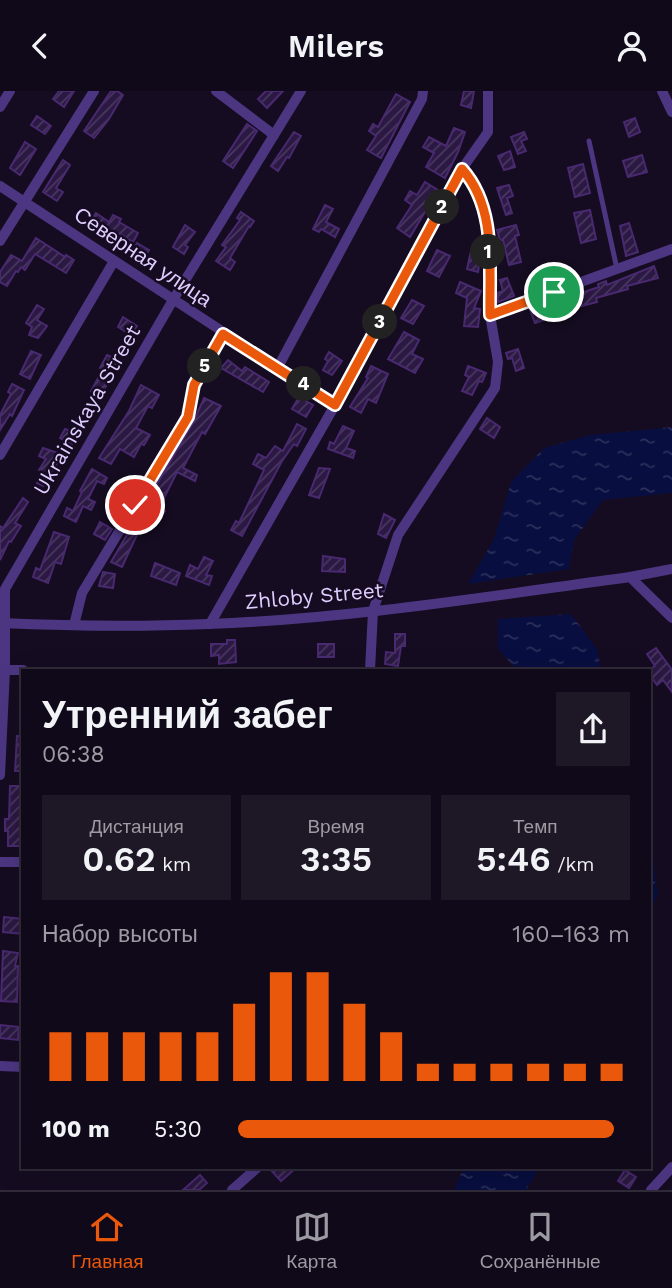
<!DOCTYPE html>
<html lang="ru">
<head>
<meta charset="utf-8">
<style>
	body { margin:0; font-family:"Work Sans",sans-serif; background:#1e1726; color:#f1f3f6; height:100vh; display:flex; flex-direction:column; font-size:26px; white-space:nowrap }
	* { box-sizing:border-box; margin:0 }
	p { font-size:23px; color:#9c9aa2 }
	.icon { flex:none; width:38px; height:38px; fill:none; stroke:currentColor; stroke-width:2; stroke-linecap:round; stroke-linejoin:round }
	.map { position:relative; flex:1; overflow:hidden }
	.panel { position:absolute; left:21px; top:578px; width:630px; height:500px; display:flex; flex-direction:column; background:#100919; border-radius:0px; box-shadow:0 7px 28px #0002,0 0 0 2px #302a38 }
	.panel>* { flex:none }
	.pin { position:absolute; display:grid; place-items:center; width:60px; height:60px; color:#fff; margin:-30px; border:4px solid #fff; border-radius:50%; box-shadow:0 2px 7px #0007 }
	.km { position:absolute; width:35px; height:35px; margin:-18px; border-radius:50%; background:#222; color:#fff; font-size:19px; line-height:35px; text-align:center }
	.round { display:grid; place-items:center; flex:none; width:74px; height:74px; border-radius:0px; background:#1e1726 }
	.overview { display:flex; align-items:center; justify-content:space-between; height:119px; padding:0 21px }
	h1 { font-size:38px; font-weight:600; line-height:52px }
	.stats { display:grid; grid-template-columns:repeat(3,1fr); gap:10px; height:119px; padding:7px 21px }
	.stats div { display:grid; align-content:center; border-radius:0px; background:#1e1726; text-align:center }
	.stats b { font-size:35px; font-weight:600 }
	.stats small { font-size:19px; font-weight:400 }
	.stats p { font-size:19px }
	.chart { height:196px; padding:14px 21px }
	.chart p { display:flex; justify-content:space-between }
	.chart svg { width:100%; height:126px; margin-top:7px; stroke:#ea580c; stroke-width:6 }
	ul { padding:0 21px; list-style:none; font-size:23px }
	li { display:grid; grid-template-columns:112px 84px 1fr; align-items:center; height:52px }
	li i { height:18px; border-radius:9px; background:#ea580c }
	header { display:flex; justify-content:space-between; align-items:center; height:91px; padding:0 21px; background:#100919; font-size:32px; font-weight:600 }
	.dock { display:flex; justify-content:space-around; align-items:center; height:98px; border-top:2px solid #302a38; background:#100919; font-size:19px; color:#9c9aa2 }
	.dock a { display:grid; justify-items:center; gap:4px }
	.dock .current { color:#ea580c }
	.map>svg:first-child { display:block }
	.water { fill:url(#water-ripples) }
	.building { fill:url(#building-hatch); stroke:#492970; stroke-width:2 }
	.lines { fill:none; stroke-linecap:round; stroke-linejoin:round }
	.service { stroke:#4c3682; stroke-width:5 }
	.minor { stroke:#4c3682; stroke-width:10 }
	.route-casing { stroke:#fff; stroke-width:14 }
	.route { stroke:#ea580c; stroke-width:9 }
	.labels { text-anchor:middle; stroke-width:5; stroke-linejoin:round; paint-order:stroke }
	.street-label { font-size:21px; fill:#dfcdff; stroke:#150c21 }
</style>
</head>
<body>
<header><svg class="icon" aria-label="back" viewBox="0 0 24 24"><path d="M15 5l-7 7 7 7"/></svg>Milers<svg class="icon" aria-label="person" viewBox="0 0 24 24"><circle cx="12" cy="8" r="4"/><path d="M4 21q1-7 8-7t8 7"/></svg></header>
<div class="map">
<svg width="672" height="1099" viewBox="0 0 672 1099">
	<defs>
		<pattern id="water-ripples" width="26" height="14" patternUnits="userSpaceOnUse" patternTransform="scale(1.75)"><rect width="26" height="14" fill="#080e3f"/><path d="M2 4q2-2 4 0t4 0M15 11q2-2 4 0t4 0" fill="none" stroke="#2c305c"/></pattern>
		<pattern id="building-hatch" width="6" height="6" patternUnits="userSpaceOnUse" patternTransform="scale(1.75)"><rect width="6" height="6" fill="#2b1843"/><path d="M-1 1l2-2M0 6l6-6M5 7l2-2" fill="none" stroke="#49385f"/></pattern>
	</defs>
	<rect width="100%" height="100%" fill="#150c21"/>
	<g class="water">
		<polygon points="672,336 672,402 603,409 574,449 569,478 468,493 494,448 511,391 544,357 590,344"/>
		<polygon points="571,523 597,558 601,579 517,579 498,558 498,528"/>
		<polygon points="649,739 658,804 649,824"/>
		<polygon points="464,1076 540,1076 526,1099 454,1099"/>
	</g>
	<g class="building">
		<polygon points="59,0 74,0 64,16 53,8"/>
		<polygon points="111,0 117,0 123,4 109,28 94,47 84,40"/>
		<polygon points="266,0 283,0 267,17 258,8"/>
		<polygon points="464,0 474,0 471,17 461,14"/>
		<polygon points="396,3 410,11 381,67 367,59 376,45 369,40 373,33 378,36"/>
		<polygon points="37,25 51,35 45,43 31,34"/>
		<polygon points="635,27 640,41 629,46 624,31"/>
		<polygon points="247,33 257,40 233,77 223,70"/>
		<polygon points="454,37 465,41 458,61 445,87 426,76 434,62 423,56 429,46 446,55"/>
		<polygon points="294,41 301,45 289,67 287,66 278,80 271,75"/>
		<polygon points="524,41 527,48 521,50 526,60 518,63 511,46"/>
		<polygon points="25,51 36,58 20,84 10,77"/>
		<polygon points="510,60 515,76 504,79 498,65"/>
		<polygon points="642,64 647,81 628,86 623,70"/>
		<polygon points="63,69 70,74 56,97 63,101 57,110 43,101"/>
		<polygon points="583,73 590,102 575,106 568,77"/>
		<polygon points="425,91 438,99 410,146 397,137 412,114 405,109 410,100 417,104"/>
		<polygon points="509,94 513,105 507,107 512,122 506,124 497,97"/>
		<polygon points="325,114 333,118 326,131 339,138 335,146 321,138 319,141 313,138"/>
		<polygon points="590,119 596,148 581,152 574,122"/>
		<polygon points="241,121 254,130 250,136 249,135 230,167 235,171 230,179 216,170 226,156 222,154 240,129 237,127"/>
		<polygon points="96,122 109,131 113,124 121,128 119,131 138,142 133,151 120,143 119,145 101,134 98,139 89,133"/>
		<polygon points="629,132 638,161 626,165 620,135"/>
		<polygon points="185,134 195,141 185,154 188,156 184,163 173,156"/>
		<polygon points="516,134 519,144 515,145 521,171 509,174 503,149 500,149 497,139"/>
		<polygon points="36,147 65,166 66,164 74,169 66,182 35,163 25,179 21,176 18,181 16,180 7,195 0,191 0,181 11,164 22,170"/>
		<polygon points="137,152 149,159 143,169 131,162"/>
		<polygon points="437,159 450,165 439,186 427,180"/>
		<polygon points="471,160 481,163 478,181 467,178"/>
		<polygon points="654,175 658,187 627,195 628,198 596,207 597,211 562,220 564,226 552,230 550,227 535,232 530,219 599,196 598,193 606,190 607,194"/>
		<polygon points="507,187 514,205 498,211 497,202 503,200 500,189"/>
		<polygon points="460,191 481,200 474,217 480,218 478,236 464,235 467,207 456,202"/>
		<polygon points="412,209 424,215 413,233 401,227"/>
		<polygon points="37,214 44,218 37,229 47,235 38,247 29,244 32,236 26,232"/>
		<polygon points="123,226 137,235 131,244 118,236"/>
		<polygon points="404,241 419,249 412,263 423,268 415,282 388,268"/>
		<polygon points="518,258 524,277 516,280 512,267 508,268 506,262"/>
		<polygon points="31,260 41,264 30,288 20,283"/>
		<polygon points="329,261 342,270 332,284 323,279 328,270 325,268"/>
		<polygon points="107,264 123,272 119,279 115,277 101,305 91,300 103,278 100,277"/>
		<polygon points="228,269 242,280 245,276 269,291 263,301 221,277"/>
		<polygon points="371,275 388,283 376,312 368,308 361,322 350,316 368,287 366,286"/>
		<polygon points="468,275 486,282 482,291 479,290 472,304 462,300 469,286 465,284"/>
		<polygon points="12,293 24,299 12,325 10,323 0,339 0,324 11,303 8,301"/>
		<polygon points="141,294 159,304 152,317 148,315 136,337 150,344 144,354 141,353 134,366 120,358 111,373 99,367 129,320"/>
		<polygon points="299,306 313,314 306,326 292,318"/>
		<polygon points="204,307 221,315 205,343 202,341 183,377 197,384 195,390 177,381 159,417 165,420 161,427 148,420 122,476 111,471 194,330"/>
		<polygon points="78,326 87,331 72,353 60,347 65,338 71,340"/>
		<polygon points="487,327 500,336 494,347 480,338"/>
		<polygon points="297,333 306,338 297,355 294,353 282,370 242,445 231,439 236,430 239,432 264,379 253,373 258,363 266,367 275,355 283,360"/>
		<polygon points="343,335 354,340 346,357 355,360 353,367 328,358 330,351 334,353"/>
		<polygon points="43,357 67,365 63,373 58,371 43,395 37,392 42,381 39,379 46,368 39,365"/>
		<polygon points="319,377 330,378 319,407 309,404"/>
		<polygon points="92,378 107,387 104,393 97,390 88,408 95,411 91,419 83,415 76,431 64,425 67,417 73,420 82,401 80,400"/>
		<polygon points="23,407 28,411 15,432 21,435 11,451 9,450 0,469 0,435 3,437"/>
		<polygon points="384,423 395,429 386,447 378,443"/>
		<polygon points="100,431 112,438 105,449 94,443"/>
		<polygon points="54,441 69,446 61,473 55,471 48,492 33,486 36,477 40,479"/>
		<polygon points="323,465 345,468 345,481 322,480"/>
		<polygon points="204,466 213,470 206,484 212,485 209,494 186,485 190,474 198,478"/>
		<polygon points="155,472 180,482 176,494 151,485"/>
		<polygon points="103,481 115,483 113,497 99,495"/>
		<polygon points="395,543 405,543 405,555 401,555 398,575 385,573 386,561 395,562"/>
		<polygon points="227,549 235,549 236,571 219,573 219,564 211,565 211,553 227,553"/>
		<rect x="318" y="553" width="16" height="13"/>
		<polygon points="656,557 672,579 672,601 663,589 657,594 649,583 649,579 655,575 647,563"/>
		<polygon points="17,645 23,645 23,680 15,680"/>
		<polygon points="10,695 23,695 23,720 20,720 20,747 23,747 23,755 8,755 8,740 5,740 5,728 9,728"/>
		<polygon points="4,826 23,828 23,843 3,841"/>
		<polygon points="3,860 18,862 15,875 18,875 17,911 1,910"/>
		<polygon points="0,934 19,936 18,949 0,947"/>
		<polygon points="268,1076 297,1076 281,1090"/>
		<polygon points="625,1079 636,1086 629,1097 618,1090"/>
		<polygon points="200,1084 207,1092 199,1099 183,1099"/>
	</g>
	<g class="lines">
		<polyline class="service" points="589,50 617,178"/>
		<g class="minor">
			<polyline points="216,0 274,44"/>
			<polyline points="662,0 672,21"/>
			<polyline points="0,16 10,0"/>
			<polyline points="0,95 335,314"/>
			<polyline points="0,150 94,0"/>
			<polyline points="490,224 672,158"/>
			<polyline points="278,276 422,8 423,0"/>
			<polyline points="0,364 114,170"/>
			<polyline points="630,486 672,527"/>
			<path d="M 1,532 C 69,535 139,536 208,533 C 349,528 490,505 630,486 L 672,478"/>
			<polyline points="210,533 335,314 462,78 488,41 488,0"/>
			<polyline points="74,534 82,502 188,326 194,294 223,243"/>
			<polyline points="0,579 23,579"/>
			<polyline points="370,579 373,520 398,444 495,297 498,271 490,224 487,125 475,93 462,78"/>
			<polyline points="0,684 5,579 5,498 173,209 301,0"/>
			<polyline points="0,771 23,771"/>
			<polyline points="0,975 23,976"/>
			<polyline points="232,1099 258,1076"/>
			<polyline points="651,1099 672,1076"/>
		</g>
	</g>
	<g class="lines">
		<g class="route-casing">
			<path id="route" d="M 135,414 L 188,326 L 194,294 L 223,243 L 335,314 L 462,78 C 497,117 489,175 490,224 L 554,201"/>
		</g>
		<use href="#route" class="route"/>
	</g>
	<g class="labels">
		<g class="street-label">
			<text transform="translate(143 166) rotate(34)" y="7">Северная улица</text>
			<text transform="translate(87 319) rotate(-60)" y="7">Ukrainskaya Street</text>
			<text transform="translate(314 505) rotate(-5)" y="7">Zhloby Street</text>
		</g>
	</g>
</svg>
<div class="pin" style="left:554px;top:201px;background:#1e9e55"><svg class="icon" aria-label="arrive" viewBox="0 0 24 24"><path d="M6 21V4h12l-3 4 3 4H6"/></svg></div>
<div class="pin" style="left:135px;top:414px;background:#d93025"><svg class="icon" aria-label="check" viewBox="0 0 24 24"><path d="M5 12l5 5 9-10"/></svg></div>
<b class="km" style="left:488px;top:161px">1</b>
<b class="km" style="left:442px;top:116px">2</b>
<b class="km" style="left:380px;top:231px">3</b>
<b class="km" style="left:304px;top:293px">4</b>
<b class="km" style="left:205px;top:275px">5</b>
<section class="panel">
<div class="overview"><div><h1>Утренний забег</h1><p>06:38</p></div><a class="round"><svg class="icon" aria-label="share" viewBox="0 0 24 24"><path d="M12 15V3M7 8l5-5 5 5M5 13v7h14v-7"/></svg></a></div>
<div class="stats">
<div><p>Дистанция</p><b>0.62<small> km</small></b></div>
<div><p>Время</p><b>3:35</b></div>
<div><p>Темп</p><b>5:46<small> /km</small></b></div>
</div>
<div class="chart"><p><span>Набор высоты</span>160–163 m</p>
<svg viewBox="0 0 160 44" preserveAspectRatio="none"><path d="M5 44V27M15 44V27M25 44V27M35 44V27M45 44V27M55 44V17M65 44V6M75 44V6M85 44V17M95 44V27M105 44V38M115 44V38M125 44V38M135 44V38M145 44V38M155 44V38"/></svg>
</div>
<ul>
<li><b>100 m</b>5:30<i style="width:96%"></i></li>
</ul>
</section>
</div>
<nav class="dock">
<a class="current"><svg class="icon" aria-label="home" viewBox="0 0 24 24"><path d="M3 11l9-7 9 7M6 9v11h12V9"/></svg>Главная</a>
<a><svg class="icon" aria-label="map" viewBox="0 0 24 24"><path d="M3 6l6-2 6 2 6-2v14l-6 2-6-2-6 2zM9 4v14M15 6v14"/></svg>Карта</a>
<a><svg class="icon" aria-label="saved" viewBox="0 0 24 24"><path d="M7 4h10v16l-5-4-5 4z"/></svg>Сохранённые</a>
</nav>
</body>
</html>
